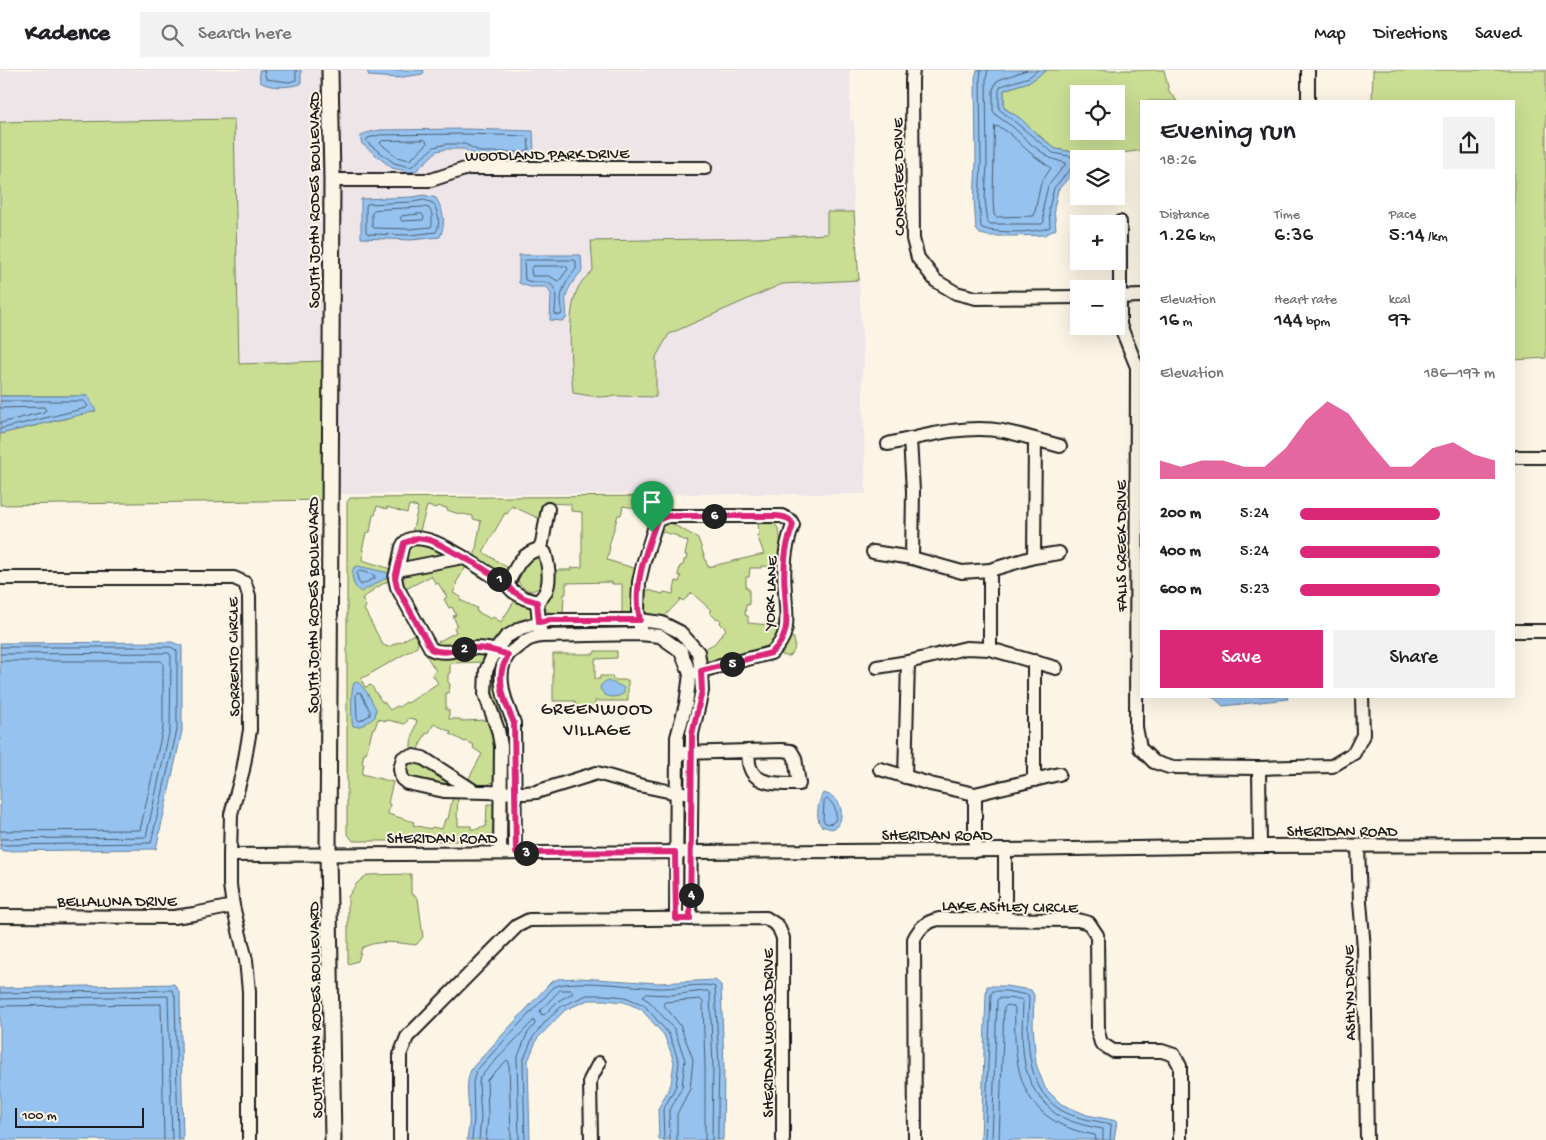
<!DOCTYPE html>
<html lang="en">
<head>
<meta charset="utf-8">
<style>
	body { margin:0; font-family:"Gochi Hand",sans-serif; background:#f2f2f2; color:#202124; height:100vh; display:flex; flex-direction:column; font-size:19px; white-space:nowrap }
	* { box-sizing:border-box; margin:0 }
	p { font-size:16px; color:#757577 }
	.icon { flex:none; width:28px; height:28px; fill:none; stroke:currentColor; stroke-width:2; stroke-linecap:round; stroke-linejoin:round }
	.map { position:relative; flex:1; overflow:hidden }
	.panel { position:absolute; left:1140px; top:30px; width:375px; height:598px; display:flex; flex-direction:column; background:#fff; border-radius:0px; box-shadow:0 5px 20px #0002 }
	.panel>* { flex:none }
	.buttons { position:absolute; left:1070px; top:15px; display:grid; gap:10px }
	.buttons a { display:grid; place-items:center; width:55px; height:55px; border-radius:0px; background:#fff; box-shadow:0 5px 20px #0002; font-size:25px }
	.scale { position:absolute; left:15px; bottom:12px; width:129px; box-sizing:border-box; padding-left:5px; border:2px solid #1c1c1c; border-top:0; font-size:14px; line-height:18px; white-space:nowrap; color:#1c1c1c; -webkit-text-stroke:4px #fcf5e5; paint-order:stroke }
	.pin { position:absolute; display:grid; place-items:center; width:42px; height:42px; color:#fff; margin:-51px -21px; border-radius:50% 50% 50% 0; rotate:-45deg; box-shadow:0 0 5px #0007 }
	.pin .icon { rotate:45deg }
	.km { position:absolute; width:25px; height:25px; margin:-12px; border-radius:50%; background:#222; color:#fff; font-size:14px; line-height:25px; text-align:center }
	.round { display:grid; place-items:center; flex:none; width:52px; height:52px; border-radius:0px; background:#f2f2f2 }
	.overview { display:flex; align-items:center; justify-content:space-between; height:85px; padding:0 20px }
	h1 { font-size:28px; font-weight:600; line-height:38px }
	.figures { display:grid; grid-template-columns:repeat(3,1fr); gap:8px; height:85px; padding:5px 20px }
	.figures div { display:grid; align-content:center }
	.figures b { font-size:21px; font-weight:600 }
	.figures small { font-size:14px; font-weight:400 }
	.figures p { font-size:14px }
	.chart { height:140px; padding:10px 20px }
	.chart p { display:flex; justify-content:space-between }
	.chart svg { width:100%; height:90px; margin-top:5px; fill:#db2777; opacity:.7 }
	.action { display:flex; gap:10px; margin-top:auto; padding:10px 20px }
	.action a { flex:1; height:58px; border-radius:0px; background:#db2777; color:#fff; font-size:20px; font-weight:600; line-height:58px; text-align:center }
	.action a+a { background:#f2f2f2; color:#202124 }
	ul { padding:0 20px; list-style:none; font-size:16px }
	li { display:grid; grid-template-columns:80px 60px 1fr; align-items:center; height:38px }
	li i { height:12px; border-radius:6px; background:#db2777 }
	header { display:flex; align-items:center; gap:30px; box-sizing:border-box; height:70px; padding:0 25px; background:#fff; border-bottom:1px solid #e0e0e0 }
	header strong { font-size:24px }
	nav { display:flex; gap:28px; margin-inline-start:auto; font-size:18px }
	.search { width:350px; height:45px; background:#f2f2f2; display:flex; align-items:center; gap:12px; box-sizing:border-box; padding:0 18px; border-radius:0px; color:#757577; font-size:19px }
	.map>svg:first-child { display:block }
	.built { fill:#eee5e9; fill-rule:evenodd }
	.green { fill:#c9de93; stroke:#727d58; fill-rule:evenodd }
	.water { fill:#95c2ef; stroke:#65809b }
	.lines { fill:none; stroke-linecap:round; stroke-linejoin:round }
	.shore { stroke:#4c5e70; stroke-width:1 }
	.minor-casing { stroke:#1c1c1c; stroke-width:16 }
	.major-casing { stroke:#1c1c1c; stroke-width:19 }
	.minor { stroke:#fcf5e5; stroke-width:12 }
	.major { stroke:#fcf5e5; stroke-width:15 }
	.route-casing { stroke:#fff; stroke-width:10 }
	.route { stroke:#db2777; stroke-width:6 }
	.labels { text-anchor:middle; stroke-width:4; stroke-linejoin:round; paint-order:stroke }
	.street-label { font-size:16px; fill:#1c1c1c; stroke:#fcf5e5 }
	.neighbourhood-label { font-size:18px; letter-spacing:1px; fill:#1c1c1c; stroke:#fcf5e5 }
</style>
</head>
<body>
<header>
<strong>Kadence</strong>
<div class="search"><svg class="icon" aria-label="search" viewBox="0 0 24 24"><circle cx="10" cy="10" r="6"/><path d="M15 15l6 6"/></svg>Search here</div>
<nav><a>Map</a><a>Directions</a><a>Saved</a></nav>
</header>
<div class="map">
<svg width="1546" height="1070" viewBox="0 0 1546 1070">
	<rect width="100%" height="100%" fill="#fcf5e5"/>
	<filter id="ink" filterUnits="userSpaceOnUse"><feTurbulence type="fractalNoise" baseFrequency=".02" numOctaves="2"/><feDisplacementMap in="SourceGraphic" scale="10" xChannelSelector="R" yChannelSelector="G"/><feConvolveMatrix kernelMatrix="1 2 1 2 8 2 1 2 1" color-interpolation-filters="sRGB"/></filter>
	<g filter="url(#ink)">
		<g class="built">
			<polygon points="0,0 259,0 260,12 301,14 301,0 326,0 326,291 239,294 234,49 66,52 47,51 0,52"/>
			<path d="M 335,0 L 367,0 L 367,2 L 423,4 L 424,0 L 850,0 L 850,50 L 854,51 L 856,81 L 852,107 L 854,142 L 827,142 L 827,164 L 757,168 L 593,200 L 578,216 L 598,327 L 617,326 L 656,327 L 656,287 L 669,264 L 782,214 L 859,210 L 864,299 L 862,299 L 866,424 L 335,424 ZM 466,59 L 533,61 L 479,87 L 464,79 L 458,78 L 437,81 L 417,100 L 410,102 L 401,101 L 367,79 L 362,74 L 360,67 L 380,60 ZM 424,125 L 361,168 L 361,129 L 413,127 ZM 581,201 L 572,212 L 566,228 L 568,242 L 550,249 L 551,224 L 547,217 Z"/>
		</g>
		<g class="green">
			<path d="M 1047,0 L 1164,0 L 1169,21 L 1177,31 L 1141,31 L 1141,81 L 1136,81 L 1081,89 L 1078,83 L 1056,79 L 1004,37 L 1004,20 L 1031,11 ZM 1079,24 L 1116,24 L 1116,61 L 1079,61 Z"/>
			<polygon points="1373,0 1546,0 1546,288 1514,290 1514,31 1372,31"/>
			<polygon points="234,49 239,294 326,291 326,430 0,435 0,364 68,348 88,326 0,326 0,52 47,51 66,52"/>
			<path d="M 827,142 L 854,142 L 859,210 L 782,214 L 669,264 L 656,287 L 656,327 L 617,326 L 598,327 L 573,323 C 571,295 566,243 578,218 C 581,211 588,206 593,200 L 591,171 L 757,168 L 827,164 Z"/>
			<path d="M 671,426 L 671,442 L 665,442 L 665,433 L 657,432 L 652,441 L 623,436 L 621,445 L 618,445 L 609,476 L 610,477 L 607,490 L 637,499 L 633,542 L 631,545 L 622,544 L 622,514 L 612,514 L 612,512 L 566,513 L 566,524 L 564,524 L 563,545 C 551,544 548,545 542,533 L 552,500 L 571,500 L 571,498 L 582,497 L 582,442 L 571,441 L 571,434 L 543,433 L 541,447 L 540,449 L 512,436 L 507,444 L 505,443 L 483,482 L 511,500 L 504,506 L 474,489 L 481,451 L 473,449 L 473,446 L 463,444 L 462,445 L 447,440 L 447,438 L 437,436 L 436,438 L 427,436 L 419,464 L 412,463 L 418,437 L 409,435 L 407,443 L 387,437 L 387,439 L 377,436 L 375,445 L 373,445 L 370,462 L 366,463 L 362,480 L 364,481 L 362,490 L 388,498 L 391,503 L 390,510 L 372,520 L 372,522 L 362,528 L 366,537 L 364,539 L 383,575 L 389,577 L 398,572 L 399,573 L 414,564 L 416,565 C 419,569 418,573 417,577 L 361,609 L 365,617 L 371,615 L 382,632 L 384,632 L 390,640 L 397,636 L 399,637 L 406,632 L 408,633 L 438,613 L 432,604 L 436,601 L 426,585 L 427,581 L 485,584 L 487,587 L 485,592 L 450,593 L 450,603 L 448,604 L 448,612 L 450,614 L 449,622 L 446,623 L 446,640 L 449,640 L 449,649 L 460,649 L 461,651 L 489,650 L 495,663 L 495,709 C 489,718 474,718 469,708 L 482,684 L 473,678 L 474,675 L 466,671 L 465,672 L 450,664 L 451,662 L 434,654 L 428,664 L 426,663 L 416,683 L 411,680 L 411,672 L 417,650 L 409,648 L 405,654 L 388,650 L 387,651 L 378,649 L 375,658 L 373,658 L 366,683 L 364,683 L 362,693 L 364,694 L 362,704 L 393,712 L 388,733 L 390,734 L 388,744 L 414,752 L 413,755 L 431,759 L 432,757 L 442,759 L 445,749 L 448,749 L 453,726 L 458,727 L 457,747 L 458,748 L 458,756 L 471,756 L 471,759 L 479,759 L 480,757 L 486,757 L 487,734 C 491,734 493,735 495,730 L 496,759 L 487,769 L 482,771 L 353,771 L 347,763 L 347,432 L 350,428 Z"/>
			<path d="M 667,451 L 698,468 L 708,497 L 764,484 L 757,465 L 759,463 L 758,453 C 786,443 780,477 780,494 L 777,497 L 761,496 L 761,498 L 750,498 L 749,507 L 746,507 L 746,518 L 749,519 L 749,535 L 746,535 L 745,545 L 748,546 L 748,553 L 779,556 L 780,558 L 777,571 L 766,580 L 706,595 L 702,582 L 706,578 L 714,574 L 726,559 L 720,553 L 721,551 L 718,548 L 716,549 L 709,542 L 711,540 L 692,523 L 683,531 L 681,529 L 662,549 C 658,548 653,548 650,546 C 642,542 643,526 644,519 L 663,524 L 664,522 L 673,524 L 676,511 L 679,512 L 681,506 L 678,505 L 680,496 L 683,495 L 684,490 L 686,490 L 687,485 L 685,485 L 688,471 L 678,468 L 678,466 L 659,461 L 660,455 Z"/>
			<path d="M 416,473 L 428,474 L 444,482 L 444,485 L 410,493 C 404,487 406,483 409,476 Z"/>
			<path d="M 531,488 C 541,489 541,489 542,499 C 547,532 513,522 518,503 C 520,498 527,492 531,488 Z"/>
			<polygon points="457,491 467,495 456,513 457,514 453,523 461,527 460,530 477,538 476,541 491,549 493,547 501,552 517,527 531,530 533,548 493,574 446,578 434,574 456,562 454,558 457,555 453,546 456,545 452,537 449,538 444,529 447,527 438,513 436,514 431,506 404,520 401,512 404,507 410,502"/>
			<polygon points="632,552 637,560 550,561 547,557 548,554"/>
			<path d="M 789,566 L 794,568 C 795,575 796,580 790,586 L 785,586 L 780,584 L 780,582 Z"/>
			<polygon points="595,581 617,581 617,588 595,589 595,609 600,609 600,606 612,606 613,610 628,610 628,631 595,631 594,642 576,642 575,631 553,631 553,584 594,584"/>
			<path d="M 497,591 L 499,592 C 497,608 496,622 501,638 L 499,641 L 497,641 C 489,620 484,612 497,591 Z"/>
			<polygon points="416,690 447,709 446,715 414,710 406,704 407,694"/>
			<path d="M 411,804 L 411,823 L 418,828 L 423,867 L 416,875 C 399,873 378,869 362,878 L 358,891 L 348,894 L 348,827 L 357,813 L 367,805 Z"/>
		</g>
		<g class="water">
			<path d="M 259,0 L 301,0 L 301,14 C 289,17 271,19 260,12 Z"/>
			<polygon points="367,0 424,0 423,4 396,8 369,6"/>
			<polygon points="977,0 1047,0 1031,11 1004,20 1004,38 1020,48 1039,66 1056,79 1078,83 1081,89 1079,89 1079,96 1058,120 1054,138 1056,159 1045,165 1013,166 989,166 980,164 976,159 974,130 976,93 975,8"/>
			<polygon points="466,59 533,61 534,83 525,87 479,87 464,79 447,79 437,81 417,100 410,102 392,98 362,74 360,67 366,63 380,60"/>
			<path d="M 424,125 L 436,128 C 444,142 446,152 440,167 L 411,170 L 361,168 L 361,129 L 413,127 Z"/>
			<path d="M 519,185 L 581,185 L 582,201 C 575,209 568,217 566,227 C 565,234 568,242 566,249 L 562,251 L 550,250 L 551,224 L 547,217 L 530,217 L 519,213 Z"/>
			<polygon points="0,326 88,326 96,341 0,364"/>
			<path d="M 358,496 L 389,503 L 390,505 L 388,507 L 361,522 C 353,517 350,506 354,497 Z"/>
			<polygon points="172,572 182,576 182,661 156,779 3,781 0,779 0,573"/>
			<path d="M 606,611 C 609,611 622,616 624,618 L 624,623 C 618,628 609,628 604,624 L 600,619 L 601,615 Z"/>
			<path d="M 357,612 C 366,617 371,630 376,639 L 375,647 C 368,652 362,658 353,656 L 352,653 C 352,642 350,622 354,613 Z"/>
			<polygon points="1212,626 1287,626 1288,629 1223,636"/>
			<path d="M 823,723 C 841,727 845,741 838,756 L 832,759 L 821,756 C 815,747 818,732 823,723 Z"/>
			<path d="M 579,908 L 658,913 L 715,910 L 721,915 L 724,997 L 723,1070 L 659,1070 L 658,1039 L 671,1014 L 674,992 L 670,980 L 664,965 L 641,939 L 624,932 L 604,930 L 588,930 L 565,940 L 537,969 L 528,991 L 530,1070 L 467,1070 C 468,1062 470,1054 469,1046 C 469,1030 464,1012 472,998 L 551,912 L 558,909 Z"/>
			<polygon points="174,914 180,923 183,1070 0,1070 0,918"/>
			<polygon points="987,916 1006,916 1031,920 1034,925 1033,956 1036,994 1045,1018 1061,1034 1087,1045 1117,1051 1114,1070 981,1070 986,924"/>
		</g>
		<g class="lines">
			<g class="shore">
				<polyline points="264,0 266,9 289,12 296,10 296,0"/>
				<path d="M 981,0 L 980,8 L 981,93 L 979,130 L 981,157 C 990,164 1040,163 1050,157 L 1049,138 L 1054,118 L 1076,92 L 1074,87 L 1053,83 L 999,39 L 999,20 L 1001,16 L 1029,7 L 1038,0"/>
				<polyline points="988,0 986,9 987,93 985,129 988,153 991,154 1042,154 1044,152 1043,137 1048,116 1065,95 1065,93 1050,88 1032,75 1013,57 997,46 993,41 993,20 996,12 1001,9 1027,0"/>
				<path d="M 995,56 C 1007,58 1018,72 1027,80 C 1035,87 1043,92 1051,98 L 1041,113 L 1034,146 L 997,147 L 994,145 L 993,129 Z"/>
				<polygon points="466,64 526,66 528,68 529,79 524,82 480,82 465,74 447,74 434,77 414,95 410,97 394,93 370,75 366,71 368,68 380,65"/>
				<polygon points="425,70 427,72 427,74 410,90 397,87 380,73 382,71"/>
				<path d="M 424,130 L 433,133 C 438,142 441,153 436,162 L 411,165 L 368,164 L 366,162 L 366,136 L 367,134 L 413,132 Z"/>
				<polygon points="424,137 429,138 432,144 432,155 431,157 410,159 374,158 372,156 372,142 374,140"/>
				<polygon points="422,144 424,147 423,150 402,151 400,149 402,146"/>
				<path d="M 526,190 L 574,190 L 576,191 L 576,199 C 569,208 562,217 561,229 C 561,235 563,240 561,245 L 557,245 L 555,244 C 555,230 561,212 541,212 C 535,212 530,212 525,210 L 524,192 Z"/>
				<polygon points="533,196 566,196 568,199 560,210 558,211 549,206 532,206 531,199"/>
				<polyline points="0,331 84,331 88,336 86,338 0,359"/>
				<polyline points="0,338 44,337 46,340 44,342 0,353"/>
				<polygon points="360,501 374,505 375,508 361,515 358,511 357,504"/>
				<polyline points="0,577 171,577 177,581 177,660 151,773 0,775"/>
				<polyline points="0,584 169,583 171,586 170,659 146,767 0,769"/>
				<polyline points="0,591 161,591 163,593 163,658 140,760 0,761"/>
				<polygon points="358,622 361,623 370,641 370,645 360,651 357,649 356,625"/>
				<path d="M 827,729 C 838,734 841,758 825,753 L 823,750 L 824,732 Z"/>
				<polygon points="561,920 571,920 573,923 558,931 544,945 541,944 540,941 558,922"/>
				<polyline points="0,923 172,920 175,926 178,1070"/>
				<polyline points="0,929 168,926 172,1070"/>
				<polyline points="0,936 161,934 164,1070"/>
				<path d="M 472,1070 L 474,1048 L 473,1012 L 476,1001 L 554,917 C 571,908 636,917 658,918 C 671,919 706,912 715,917 L 719,997 L 718,1037 L 718,1070"/>
				<polyline points="479,1070 481,1048 479,1013 480,1007 534,950 535,954 527,964 517,989 519,1070"/>
				<polyline points="486,1070 488,1048 487,1010 507,990 509,992 511,1070"/>
				<polyline points="525,1070 523,991 533,967 546,951 562,936 587,925 604,925 625,927 644,935 669,964 679,992 676,1016 663,1040 664,1070"/>
				<polyline points="670,1070 669,1042 682,1017 685,990 674,959 650,932 644,928 643,926 645,924 671,925 704,921 708,921 710,924 713,997 712,1070"/>
				<polyline points="677,1070 677,1044 690,1019 693,989 680,955 663,934 665,932 700,929 703,932 705,997 705,1070"/>
				<path d="M 985,1070 L 991,924 L 993,921 L 1006,921 L 1028,925 L 1029,928 C 1027,964 1024,1016 1059,1039 C 1075,1049 1093,1050 1111,1054 L 1111,1056 L 1110,1070"/>
				<path d="M 992,1070 L 997,930 L 999,928 L 1020,929 L 1023,931 C 1022,966 1018,1007 1045,1033 C 1048,1037 1052,1041 1056,1044 C 1071,1053 1087,1056 1103,1059 L 1103,1070"/>
				<path d="M 999,1070 L 1004,938 L 1007,935 L 1013,936 L 1015,938 C 1013,1003 1021,1052 1095,1065 L 1096,1070"/>
			</g>
			<g class="minor-casing">
				<g id="minor">
					<polyline points="913,0 912,10 913,169 918,188 936,211 956,223 976,228 1079,227"/>
					<polyline points="1308,31 1308,0"/>
					<polyline points="332,110 431,110 468,98 705,98"/>
					<polyline points="1120,152 1120,255 1137,297 1136,657 1140,678 1154,692 1169,697 1259,698 1332,696 1354,683 1363,665 1362,626"/>
					<polyline points="1116,227 1141,226"/>
					<polyline points="910,369 913,421 912,488"/>
					<path d="M 888,374 C 925,366 965,354 1003,361 C 1022,365 1041,371 1060,376"/>
					<polyline points="1517,387 1546,387"/>
					<polyline points="539,479 542,473 548,439"/>
					<polyline points="873,482 912,488 962,502 990,500 1034,487 1059,483"/>
					<polyline points="1034,487 1035,370"/>
					<path d="M 397,500 L 402,477 C 412,455 451,480 463,487"/>
					<polyline points="0,508 234,508 245,513 249,526 250,660 243,700 231,744 230,785 230,815 233,836 246,890 249,921 249,1070"/>
					<path d="M 507,515 C 516,498 519,485 539,479 L 545,483 C 548,494 551,512 545,523 C 543,527 540,529 537,532"/>
					<path d="M 640,557 L 638,541 L 639,512 L 644,491 L 657,450 L 668,446 L 782,446 L 791,451 L 793,455 C 789,466 786,478 785,489 C 784,500 784,511 785,521 C 786,545 792,565 771,583 L 693,603"/>
					<polyline points="1514,561 1546,561"/>
					<polyline points="990,579 990,500"/>
					<path d="M 503,583 C 494,580 485,578 475,578 C 461,578 444,586 431,579 L 397,517 L 395,508 L 397,500 L 463,487 L 507,515 L 514,522 L 524,528 L 537,532 L 540,560"/>
					<polyline points="877,597 908,592 966,578 990,579 1056,598"/>
					<path d="M 684,683 L 781,680 L 791,681 L 795,688 L 799,714 C 784,714 755,716 750,697 C 748,692 749,686 748,681"/>
					<polyline points="1259,698 1260,776"/>
					<polyline points="880,699 930,714 975,724 1059,704"/>
					<polyline points="905,707 908,592"/>
					<polyline points="1034,710 1034,591"/>
					<polyline points="474,721 423,688 413,686 403,688 400,699 402,709 407,713 444,721 525,723 536,722 597,703 639,715 677,723 684,723"/>
					<polyline points="975,724 975,781"/>
					<polyline points="1358,776 1360,832 1364,878 1367,1070"/>
					<polyline points="1005,780 1005,849"/>
					<polyline points="500,783 501,676 498,660 485,624 486,601 495,581 506,567 521,558 549,550 640,550 662,553 680,562 698,582 701,601 702,621 692,664 690,849"/>
					<path d="M 515,783 L 514,653 C 506,634 494,604 508,585 C 510,582 514,580 517,578 C 527,570 528,568 541,566 L 640,564 L 660,566 L 681,581 L 690,604 L 686,634 L 677,667 L 676,849"/>
					<polyline points="230,785 1005,780 1260,776 1546,775"/>
					<polyline points="0,846 174,847 194,844 233,836"/>
					<polyline points="400,1070 400,985 407,967 517,856 529,850 766,848 778,856 783,868 783,1070"/>
					<polyline points="591,1070 590,1010 599,993"/>
					<path d="M 915,1070 L 914,869 C 920,857 926,852 939,849 L 1078,850 L 1089,853 L 1097,865 L 1098,962 L 1101,973 L 1113,981 L 1162,981 L 1174,985 L 1180,996 L 1180,1070"/>
				</g>
			</g>
			<g class="major-casing">
				<polyline id="major" points="330,0 332,110 328,783 333,1070"/>
			</g>
			<use href="#minor" class="minor"/>
			<use href="#major" class="major"/>
		</g>
	</g>
	<g class="lines" filter="url(#ink)">
		<g class="route-casing">
			<path id="route" d="M 668,446 L 775,446 C 782,446 790,447 793,455 C 789,466 786,478 785,489 C 784,500 784,511 785,521 C 786,546 792,565 771,583 L 701,601 L 702,621 L 692,664 L 690,849 L 676,849 L 675,782 L 516,783 L 514,653 C 507,637 498,618 502,600 C 503,595 506,590 508,585 C 497,581 487,578 476,578 C 461,577 445,586 431,579 L 397,517 L 395,508 L 404,473 L 417,468 L 430,470 L 437,473 L 476,494 L 507,514 L 511,520 L 524,528 L 537,532 L 539,552 L 550,550 L 640,550 C 632,517 646,481 657,450 Z"/>
		</g>
		<use href="#route" class="route"/>
	</g>
	<g class="labels">
		<g class="street-label">
			<text transform="translate(547 83) rotate(-1)" y="6">WOODLAND PARK DRIVE</text>
			<text transform="translate(897 107) rotate(-91)" y="6">CONESTEE DRIVE</text>
			<text transform="translate(313 130) rotate(-90)" y="6">SOUTH JOHN RODES BOULEVARD</text>
			<text transform="translate(1120 476) rotate(-90)" y="6">FALLS CREEK DRIVE</text>
			<text transform="translate(769 523) rotate(-88)" y="6">YORK LANE</text>
			<text transform="translate(312 535) rotate(-90)" y="6">SOUTH JOHN RODES BOULEVARD</text>
			<text transform="translate(232 587) rotate(-91)" y="6">SORRENTO CIRCLE</text>
			<text x="1342" y="766">SHERIDAN ROAD</text>
			<text x="937" y="770">SHERIDAN ROAD</text>
			<text x="442" y="773">SHERIDAN ROAD</text>
			<text x="117" y="836">BELLALUNA DRIVE</text>
			<text transform="translate(1010 835) rotate(1)" y="6">LAKE ASHLEY CIRCLE</text>
			<text transform="translate(1348 923) rotate(-91)" y="6">ASHLYN DRIVE</text>
			<text transform="translate(314 940) rotate(-91)" y="6">SOUTH JOHN RODES BOULEVARD</text>
			<text transform="translate(767 963) rotate(-90)" y="6">SHERIDAN WOODS DRIVE</text>
		</g>
		<g class="neighbourhood-label">
			<text x="597" y="644">GREENWOOD<tspan x="597" dy="21">VILLAGE</tspan></text>
		</g>
	</g>
</svg>
<div class="buttons">
<a><svg class="icon" aria-label="locate" viewBox="0 0 24 24"><circle cx="12" cy="12" r="6"/><path d="M12 2v4M12 18v4M2 12h4M18 12h4"/></svg></a>
<a><svg class="icon" aria-label="layers" viewBox="0 0 24 24"><path d="M12 4l9 5-9 5-9-5zM3 14l9 5 9-5"/></svg></a>
<a>+</a>
<a>−</a>
</div>
<div class="scale">100 m</div>
<div class="pin" style="left:652px;top:462px;background:#1e9e55"><svg class="icon" aria-label="arrive" viewBox="0 0 24 24"><path d="M6 21V4h12l-3 4 3 4H6"/></svg></div>
<b class="km" style="left:499px;top:509px">1</b>
<b class="km" style="left:464px;top:579px">2</b>
<b class="km" style="left:526px;top:783px">3</b>
<b class="km" style="left:691px;top:825px">4</b>
<b class="km" style="left:732px;top:594px">5</b>
<b class="km" style="left:714px;top:446px">6</b>
<section class="panel">
<div class="overview"><div><h1>Evening run</h1><p>18:26</p></div><a class="round"><svg class="icon" aria-label="share" viewBox="0 0 24 24"><path d="M12 15V3M7 8l5-5 5 5M5 13v7h14v-7"/></svg></a></div>
<div class="figures">
<div><p>Distance</p><b>1.26<small> km</small></b></div>
<div><p>Time</p><b>6:36</b></div>
<div><p>Pace</p><b>5:14<small> /km</small></b></div>
</div>
<div class="figures">
<div><p>Elevation</p><b>16<small> m</small></b></div>
<div><p>Heart rate</p><b>144<small> bpm</small></b></div>
<div><p>kcal</p><b>97</b></div>
</div>
<div class="chart"><p><span>Elevation</span>186–197 m</p>
<svg viewBox="0 0 160 44" preserveAspectRatio="none"><path d="M0 44V35L10 38L20 35L30 35L40 38L50 38L60 29L70 15L80 6L90 12L100 26L110 38L120 38L130 29L140 26L150 32L160 35V44z"/></svg>
</div>
<ul>
<li><b>200 m</b>5:24<i style="width:72%"></i></li>
<li><b>400 m</b>5:24<i style="width:72%"></i></li>
<li><b>600 m</b>5:23<i style="width:72%"></i></li>
</ul>
<div class="action"><a>Save</a><a>Share</a></div>
</section>
</div>
</body>
</html>
